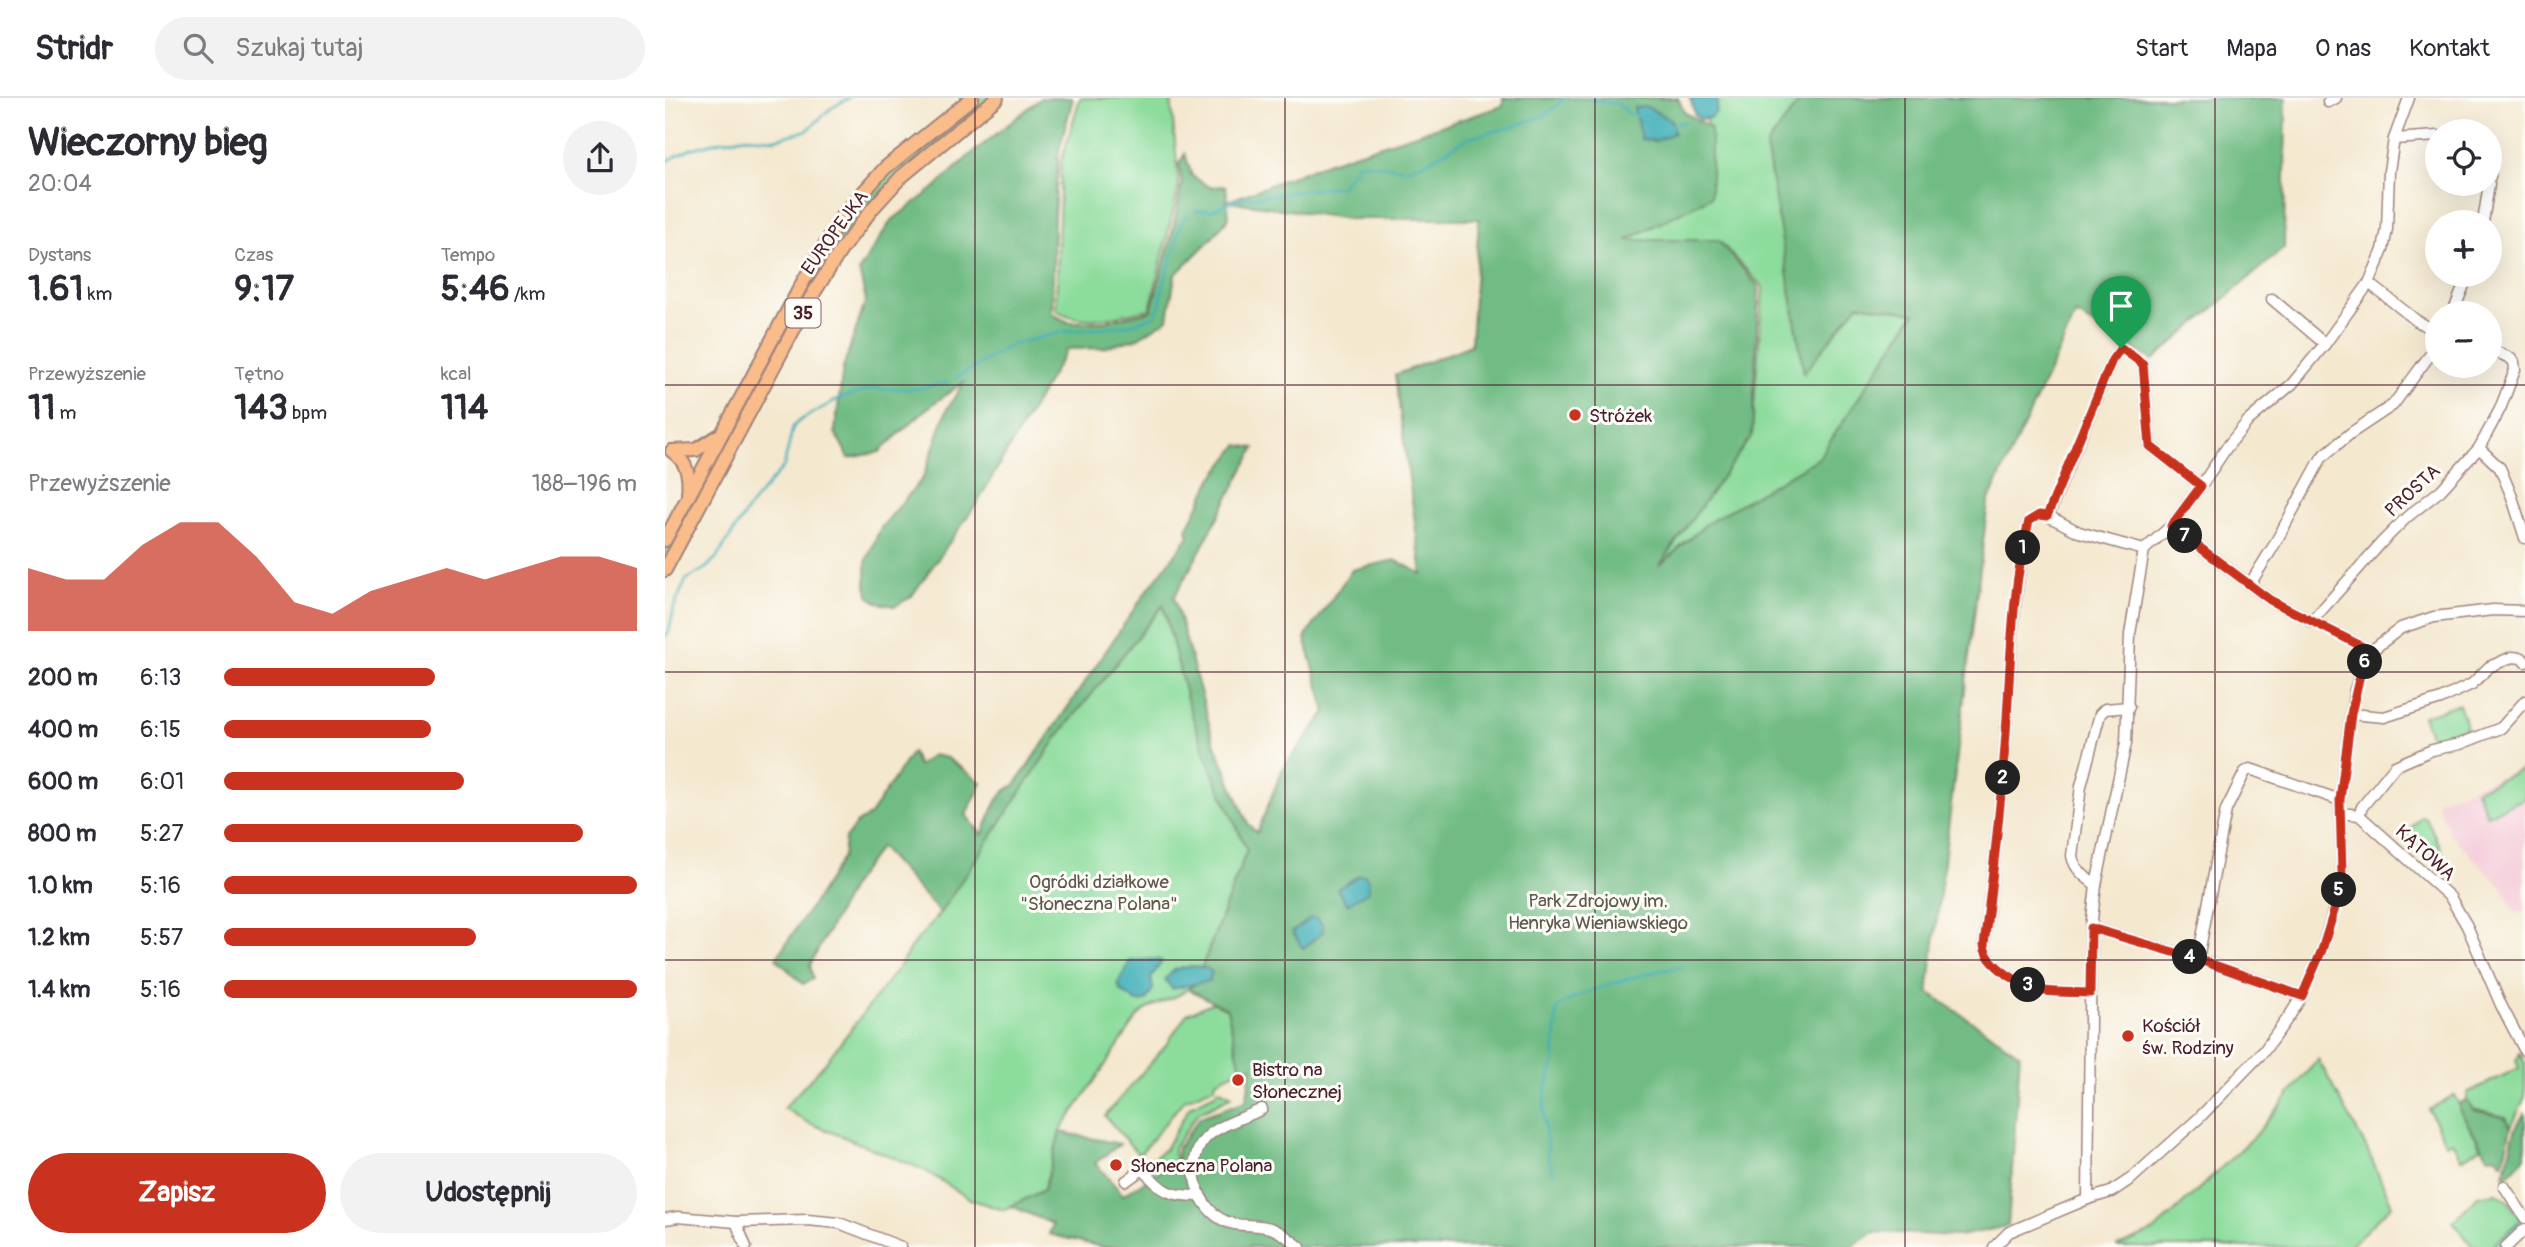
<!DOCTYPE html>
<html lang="pl">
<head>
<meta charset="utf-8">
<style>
	body { margin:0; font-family:Pangolin,sans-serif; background:#f2f2f3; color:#2b2b33; height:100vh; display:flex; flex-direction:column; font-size:26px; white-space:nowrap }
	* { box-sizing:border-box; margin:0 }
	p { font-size:23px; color:#7c7c81 }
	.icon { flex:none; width:38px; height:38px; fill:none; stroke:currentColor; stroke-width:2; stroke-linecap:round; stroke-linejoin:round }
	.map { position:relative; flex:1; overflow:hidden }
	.details { display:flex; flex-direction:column; background:#fff; width:665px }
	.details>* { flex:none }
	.tools { position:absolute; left:1760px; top:21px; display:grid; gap:14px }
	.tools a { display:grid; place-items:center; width:77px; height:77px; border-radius:50%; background:#fff; box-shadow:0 7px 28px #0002; font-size:35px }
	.pin { position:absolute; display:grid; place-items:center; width:60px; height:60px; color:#fff; margin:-72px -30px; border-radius:50% 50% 50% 0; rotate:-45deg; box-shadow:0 0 7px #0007 }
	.pin .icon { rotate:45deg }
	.km { position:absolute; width:35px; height:35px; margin:-18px; border-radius:50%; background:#222; color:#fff; font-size:19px; line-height:35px; text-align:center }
	.round { display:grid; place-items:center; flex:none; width:74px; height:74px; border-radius:37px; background:#f2f2f3 }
	.headline { display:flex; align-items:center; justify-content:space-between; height:119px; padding:0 28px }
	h1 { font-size:38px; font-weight:800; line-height:52px }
	.stats { display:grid; grid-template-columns:repeat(3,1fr); gap:10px; height:119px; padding:7px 28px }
	.stats div { display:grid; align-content:center }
	.stats b { font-size:35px; font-weight:800 }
	.stats small { font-size:19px; font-weight:400 }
	.stats p { font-size:19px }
	.chart { height:196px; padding:14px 28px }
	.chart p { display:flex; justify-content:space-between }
	.chart svg { width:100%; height:126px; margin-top:7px; fill:#c8321e; opacity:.7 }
	.button { display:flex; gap:14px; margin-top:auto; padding:14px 28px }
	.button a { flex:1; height:80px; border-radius:42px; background:#c8321e; color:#fff; font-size:28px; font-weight:800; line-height:80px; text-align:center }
	.button a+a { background:#f2f2f3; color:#2b2b33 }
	ul { padding:0 28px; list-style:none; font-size:23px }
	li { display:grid; grid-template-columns:112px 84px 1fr; align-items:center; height:52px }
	li i { height:18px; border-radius:9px; background:#c8321e }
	header { display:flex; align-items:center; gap:42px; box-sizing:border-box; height:98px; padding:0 35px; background:#fff; border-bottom:2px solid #e1e1e2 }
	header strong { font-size:33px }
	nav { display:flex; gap:38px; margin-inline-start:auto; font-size:24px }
	.search { width:490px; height:63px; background:#f2f2f3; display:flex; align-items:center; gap:18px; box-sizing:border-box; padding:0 24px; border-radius:38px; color:#7c7c81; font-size:26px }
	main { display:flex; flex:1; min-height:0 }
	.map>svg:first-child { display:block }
	.built { fill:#f5cfdc }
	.green { fill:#8cdc9c; stroke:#6b7e64; stroke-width:2 }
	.forest { fill:#71bc84; stroke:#5e6e58; stroke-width:2 }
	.water { fill:#3daeb7; stroke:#446671; stroke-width:2 }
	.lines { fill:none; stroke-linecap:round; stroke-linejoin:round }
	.stream { stroke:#3daeb7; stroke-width:2.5 }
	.minor-casing { stroke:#9f847d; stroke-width:13 }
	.major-casing { stroke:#9f847d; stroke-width:16 }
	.minor { stroke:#fff; stroke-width:10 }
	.major { stroke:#f9bc8a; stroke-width:12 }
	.route-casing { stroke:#fff; stroke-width:14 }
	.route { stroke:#c8321e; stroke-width:9 }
	.grid { fill:none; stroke:#4a1f2b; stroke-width:2; stroke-opacity:0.55 }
	.poi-dot { fill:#c8321e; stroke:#fdfcf7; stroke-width:2.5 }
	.labels { text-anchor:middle; stroke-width:6; stroke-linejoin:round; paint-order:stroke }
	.shield { fill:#fdfcf7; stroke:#806168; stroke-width:2 }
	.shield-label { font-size:18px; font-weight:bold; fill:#4a1f2b }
	.street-label { font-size:19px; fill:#4a1f2b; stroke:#fdfcf7 }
	.poi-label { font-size:19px; fill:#4a1f2b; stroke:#fdfcf7; text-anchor:start }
	.park-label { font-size:19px; fill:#5e584d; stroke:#fdfcf7 }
</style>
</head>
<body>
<header>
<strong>Stridr</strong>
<div class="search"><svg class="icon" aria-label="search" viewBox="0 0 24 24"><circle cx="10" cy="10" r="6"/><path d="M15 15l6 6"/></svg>Szukaj tutaj</div>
<nav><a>Start</a><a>Mapa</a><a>O nas</a><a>Kontakt</a></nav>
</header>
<main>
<section class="details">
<div class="headline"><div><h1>Wieczorny bieg</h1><p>20:04</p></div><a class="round"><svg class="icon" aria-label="share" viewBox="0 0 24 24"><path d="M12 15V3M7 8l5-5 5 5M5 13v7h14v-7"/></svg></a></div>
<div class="stats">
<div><p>Dystans</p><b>1.61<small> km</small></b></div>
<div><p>Czas</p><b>9:17</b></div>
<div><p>Tempo</p><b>5:46<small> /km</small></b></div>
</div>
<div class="stats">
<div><p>Przewyższenie</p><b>11<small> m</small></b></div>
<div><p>Tętno</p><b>143<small> bpm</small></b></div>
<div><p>kcal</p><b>114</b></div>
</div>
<div class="chart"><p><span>Przewyższenie</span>188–196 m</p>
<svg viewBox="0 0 160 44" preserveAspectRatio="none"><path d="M0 44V22L10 26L20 26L30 14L40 6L50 6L60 18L70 34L80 38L90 30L100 26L110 22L120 26L130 22L140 18L150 18L160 22V44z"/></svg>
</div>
<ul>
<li><b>200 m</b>6:13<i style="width:51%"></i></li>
<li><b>400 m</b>6:15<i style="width:50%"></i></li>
<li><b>600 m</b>6:01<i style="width:58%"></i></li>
<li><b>800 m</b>5:27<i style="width:87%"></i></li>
<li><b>1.0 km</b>5:16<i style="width:100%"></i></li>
<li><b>1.2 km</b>5:57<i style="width:61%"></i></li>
<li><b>1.4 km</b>5:16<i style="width:100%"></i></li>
</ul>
<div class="button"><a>Zapisz</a><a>Udostępnij</a></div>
</section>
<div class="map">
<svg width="1860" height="1149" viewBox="0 0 1860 1149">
	<rect width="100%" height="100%" fill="#fdfcf7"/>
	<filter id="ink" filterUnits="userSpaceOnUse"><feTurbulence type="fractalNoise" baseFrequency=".0143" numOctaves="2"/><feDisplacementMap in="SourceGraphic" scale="14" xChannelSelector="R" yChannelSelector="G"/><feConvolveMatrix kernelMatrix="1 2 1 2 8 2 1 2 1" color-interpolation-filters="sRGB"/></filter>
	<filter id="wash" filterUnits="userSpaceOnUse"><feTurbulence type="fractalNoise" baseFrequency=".00686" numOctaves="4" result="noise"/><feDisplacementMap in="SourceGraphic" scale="28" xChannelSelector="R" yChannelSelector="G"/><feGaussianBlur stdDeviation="1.57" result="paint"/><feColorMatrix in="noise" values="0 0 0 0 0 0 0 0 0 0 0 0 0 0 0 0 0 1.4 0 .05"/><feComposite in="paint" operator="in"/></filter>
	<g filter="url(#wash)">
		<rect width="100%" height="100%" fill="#f4e8cf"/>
		<polygon class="built" points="1860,669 1860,812 1853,815 1850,813 1837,789 1785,736 1771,703"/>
		<g class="green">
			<polygon points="314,0 325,0 202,108 178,139 145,192 0,461 0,451 140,190 183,119 224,75"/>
			<path d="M 415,0 L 506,0 L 514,89 L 485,211 C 453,217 421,230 391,212 L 396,65 Z"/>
			<path d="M 1053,0 L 1137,0 L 1123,168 L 1139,274 L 1193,206 L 1250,214 L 1154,360 L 1041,426 L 991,471 L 1087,337 L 1098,189 L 1053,142 L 959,143 L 1046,99 L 1041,21 C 1052,18 1052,10 1053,0 Z"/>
			<path d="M 498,507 L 523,605 L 544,667 L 582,752 L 535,874 C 532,879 529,885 525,889 C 511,903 488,903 474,917 L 395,1034 L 379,1092 L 338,1112 L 305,1101 L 259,1072 L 142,1024 L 119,1010 L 159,966 L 234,869 L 246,849 L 275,815 L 393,638 Z"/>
			<polygon points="1794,606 1802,630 1767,642 1758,618"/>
			<polygon points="1858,671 1860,700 1822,717 1811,692"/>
			<path d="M 1756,718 L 1761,720 L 1775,748 L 1782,769 L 1778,774 C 1773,770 1771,763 1766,759 C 1757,752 1749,750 1743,738 L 1735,735 L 1742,735 Z"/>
			<polygon points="553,902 562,911 571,951 599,943 602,985 576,971 551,983 549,989 519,1002 474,1057 440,1018 501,947 522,916"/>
			<polygon points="1854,954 1860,965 1860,999 1846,1029 1841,1019 1808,1011 1802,1002 1802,995 1854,970 1851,962 1854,958"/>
			<polygon points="1653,961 1701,1049 1727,1107 1684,1149 1451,1149 1489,1133 1591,1037"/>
			<polygon points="553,991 567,998 533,1015 509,1050 510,1064 488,1080 480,1067 500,1051 525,1008 550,996"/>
			<polygon points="1789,997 1816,1050 1796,1061 1787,1043 1781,1046 1764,1012"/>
			<polygon points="1832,1095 1843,1103 1856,1121 1826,1149 1808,1149 1788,1123 1813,1098"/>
		</g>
		<g class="forest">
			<polygon points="376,0 408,0 394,53 389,117 387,216 403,224 439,224 486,213 508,132 517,86 514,66 520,56 527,78 545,89 561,88 564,119 547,140 510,177 503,221 473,240 438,250 402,251 312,405 246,499 230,508 213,505 204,498 201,488 201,464 215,431 258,380 282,311 300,283 260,312 214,354 184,360 170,334 178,270 201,202 194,173 226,123 268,91 304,58"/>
			<path d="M 838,0 L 1013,0 L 1019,14 L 1046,30 L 1046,99 L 961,142 L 1053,142 L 1094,189 L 1087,337 L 994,468 L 1041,426 L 1154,360 L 1250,215 L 1193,206 L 1139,275 L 1101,48 L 1137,0 L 1621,0 L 1619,150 L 1488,262 L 1411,216 L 1323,404 L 1263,894 L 1355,956 L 1343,1128 L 1294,1138 L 1209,1134 L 1186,1149 L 437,1149 L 384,1136 L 388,1126 L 346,1108 L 379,1092 L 395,1034 L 455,1046 L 430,1065 L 458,1097 L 512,1063 L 513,1050 L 535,1019 L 581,1003 L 587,968 L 576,971 L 562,911 L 523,891 L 532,885 L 544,882 L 543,871 L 537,869 L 582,752 L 544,667 L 523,605 L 498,507 L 393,638 L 275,815 L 215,749 L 189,784 L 145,867 L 148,881 L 138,886 L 111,860 L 152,800 L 178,758 L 180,741 L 191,726 L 205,717 L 247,654 L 253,668 L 268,657 L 282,660 L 317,685 L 301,717 L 317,737 C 325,720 331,694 350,687 L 481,494 L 524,438 L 522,431 L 547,381 L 573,347 L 590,350 C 562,399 538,450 509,499 L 550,647 L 583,726 L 592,735 L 618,670 L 661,614 L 640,540 L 687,472 L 730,462 L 757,476 L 730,277 L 806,247 L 814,121 L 684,121 L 563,103 L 667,63 L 838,8 Z"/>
			<polygon points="1802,1002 1808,1012 1841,1020 1846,1029 1838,1065 1831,1058 1824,1059 1820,1054 1794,1011 1796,1004"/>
			<path d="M 1860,1016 L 1860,1059 L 1842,1078 L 1839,1076 C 1845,1059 1847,1028 1860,1016 Z"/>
		</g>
		<g class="water">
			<polygon points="1025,0 1053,0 1051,14 1047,19 1035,21 1030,17"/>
			<polygon points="982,9 1006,22 1009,35 991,43 976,41 969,10"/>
			<polygon points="700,777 704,784 704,793 682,806 672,791 693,778"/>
			<polygon points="646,820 652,820 658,828 657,835 638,850 627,834"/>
			<polygon points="490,861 497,863 486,880 488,891 481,903 472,904 455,892 453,885 465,863"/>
			<polygon points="528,868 543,871 547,874 544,883 507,891 500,881 510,871"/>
		</g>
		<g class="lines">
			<g class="stream">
				<polyline points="926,0 928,3 953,6 965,16 972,17"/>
				<polyline points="1005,28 1018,24"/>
				<polyline points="0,64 25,51 56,43 82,39 110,41 143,32 165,11 184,0"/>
				<polyline points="530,113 547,112 573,101 676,88 694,64 741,71 761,64 805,39 847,29 882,16 900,0"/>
				<polyline points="290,281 346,247 397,234 463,227 490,218 495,206 497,192 517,123 522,118"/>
				<polyline points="0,538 4,534 9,509 21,482 41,470 52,459 85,408 119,368 128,329 134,323 175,300 206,291 250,291 283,285"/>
				<path d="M 889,1075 L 883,1059 L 879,1015 L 880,995 L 889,966 L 892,911 C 912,892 987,873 1016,869"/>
				<polyline points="1831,1149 1858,1121"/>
			</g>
		</g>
	</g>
	<g filter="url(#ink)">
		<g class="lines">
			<g class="minor-casing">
				<g id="minor">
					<polyline points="1663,4 1671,0"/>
					<polyline points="1729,41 1773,38"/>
					<polyline points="1825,67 1825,79"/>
					<polyline points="1818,124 1824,86"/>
					<polyline points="1704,185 1752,223 1773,235"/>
					<polyline points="1607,201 1660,246"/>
					<polyline points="1788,215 1803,177"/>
					<polyline points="1814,350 1835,370 1847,399 1860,440"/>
					<polyline points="1383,418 1414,434 1479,452"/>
					<polyline points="1506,428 1605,502 1706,553"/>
					<polyline points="1585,486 1608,449 1657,359 1686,335 1728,307 1773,246"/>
					<polyline points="1646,524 1717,444 1742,419 1776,392 1814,350 1835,311 1850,272 1849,264 1845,260 1825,251"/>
					<polyline points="1686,616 1719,619 1776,601 1807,586 1824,569 1847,559 1857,560 1860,564"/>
					<polyline points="1675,715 1694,717 1785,799 1802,828 1836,907 1860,953"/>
					<polyline points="1694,717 1697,709 1730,668 1767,652 1795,646 1836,630 1860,603"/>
					<path d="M 1431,787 C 1420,779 1410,772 1407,758 L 1416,688 L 1435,616 L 1440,611 L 1464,609"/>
					<polyline points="1426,830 1533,861 1637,898"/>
					<polyline points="1533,861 1561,712 1580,674 1585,671 1675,702"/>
					<path d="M 1425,895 C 1410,894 1394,895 1379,893 C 1360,890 1321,868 1319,847 C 1328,777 1336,706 1341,635 C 1346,564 1347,493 1364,423 L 1374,417 L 1383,418 L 1447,262 L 1456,250 L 1478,266 L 1485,348 L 1536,388"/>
					<path d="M 597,1011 C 580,1020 558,1025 544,1037 C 518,1059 529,1105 556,1121 C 572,1131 591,1124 608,1131 C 618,1135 627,1143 635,1149"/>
					<path d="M 461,1083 L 478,1071 C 497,1094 504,1098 534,1098"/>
					<polyline points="1839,1088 1860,1120"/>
					<polyline points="1423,1101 1426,830 1431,787 1461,645 1465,536 1479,452 1506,428 1536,388 1562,349 1583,323 1627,286 1660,246 1704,185 1718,152 1722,131 1724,73 1729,41 1744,0"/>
					<polyline points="0,1121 13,1119 71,1124 142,1122 174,1125 236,1149"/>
					<polyline points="71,1124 81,1149"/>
					<polyline points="1329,1149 1344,1134 1423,1101 1446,1094 1467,1080 1534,1020 1599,953 1625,917 1637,898 1657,852 1673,797 1677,776 1675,702 1685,622 1690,592 1696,572 1706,553 1736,530 1769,519 1828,512 1860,513"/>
					<polyline points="1841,1149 1860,1131"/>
				</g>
			</g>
			<g class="major-casing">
				<g id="major">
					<polyline points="7,353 31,352 53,338"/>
					<path d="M 7,353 C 22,364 25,377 23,396"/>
					<polyline points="0,442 139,182 177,118 220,70 307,0"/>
					<polyline points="0,472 145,201 176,152 207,111 236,79 332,0"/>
				</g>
			</g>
			<use href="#minor" class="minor"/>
			<use href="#major" class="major"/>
		</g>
	</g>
	<g class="lines" filter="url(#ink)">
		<g class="route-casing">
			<path id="route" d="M 1456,250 L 1478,266 L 1485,348 L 1536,388 L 1506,428 L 1605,502 L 1706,553 L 1696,572 L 1686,616 L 1675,702 L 1677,776 L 1674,797 L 1657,852 L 1637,898 L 1532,861 L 1426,830 L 1425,895 C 1410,894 1394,895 1379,893 C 1360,890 1321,868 1319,847 C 1328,777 1336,706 1341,635 C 1346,564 1346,492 1364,423 L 1374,417 L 1382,418 L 1447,262 Z"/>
		</g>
		<use href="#route" class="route"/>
	</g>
	<path class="grid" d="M 310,0 L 310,1149M 620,0 L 620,1149M 930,0 L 930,1149M 1240,0 L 1240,1149M 1550,0 L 1550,1149M 0,287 L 1860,287M 0,574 L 1860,574M 0,862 L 1860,862"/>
	<g class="poi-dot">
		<circle cx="910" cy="317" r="7"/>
		<circle cx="1463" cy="938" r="7"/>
		<circle cx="573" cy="982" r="7"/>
		<circle cx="451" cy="1067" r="7"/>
	</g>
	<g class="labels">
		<rect class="shield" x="120.5" y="200.5" width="35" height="29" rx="5"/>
		<g class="shield-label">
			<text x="138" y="221">35</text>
		</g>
		<g class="street-label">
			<text transform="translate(169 134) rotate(-54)" y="7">EUROPEJKA</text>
			<text transform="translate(1747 392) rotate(-43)" y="7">PROSTA</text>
			<text transform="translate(1761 754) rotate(42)" y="7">KĄTOWA</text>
		</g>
		<g class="poi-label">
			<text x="924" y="324">Stróżek</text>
			<text x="1477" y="934">Kościół<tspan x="1477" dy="22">św. Rodziny</tspan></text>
			<text x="587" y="978">Bistro na<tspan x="587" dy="22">Słonecznej</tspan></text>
			<text x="465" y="1074">Słoneczna Polana</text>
		</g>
		<g class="park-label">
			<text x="434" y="790">Ogródki działkowe<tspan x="434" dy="22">"Słoneczna Polana"</tspan></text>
			<text x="933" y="809">Park Zdrojowy im.<tspan x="933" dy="22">Henryka Wieniawskiego</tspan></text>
		</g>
	</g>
</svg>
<div class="tools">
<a><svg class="icon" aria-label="locate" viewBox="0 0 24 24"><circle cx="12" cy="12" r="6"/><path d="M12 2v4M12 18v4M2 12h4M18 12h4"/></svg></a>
<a>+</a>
<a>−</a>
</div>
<div class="pin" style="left:1456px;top:250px;background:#1e9e55"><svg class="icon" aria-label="arrive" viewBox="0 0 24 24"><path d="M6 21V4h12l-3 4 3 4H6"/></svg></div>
<b class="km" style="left:1358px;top:450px">1</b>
<b class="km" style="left:1338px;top:680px">2</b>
<b class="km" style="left:1363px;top:887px">3</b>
<b class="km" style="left:1525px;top:859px">4</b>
<b class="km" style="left:1674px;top:792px">5</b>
<b class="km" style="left:1700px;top:564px">6</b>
<b class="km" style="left:1520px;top:438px">7</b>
</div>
</main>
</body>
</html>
